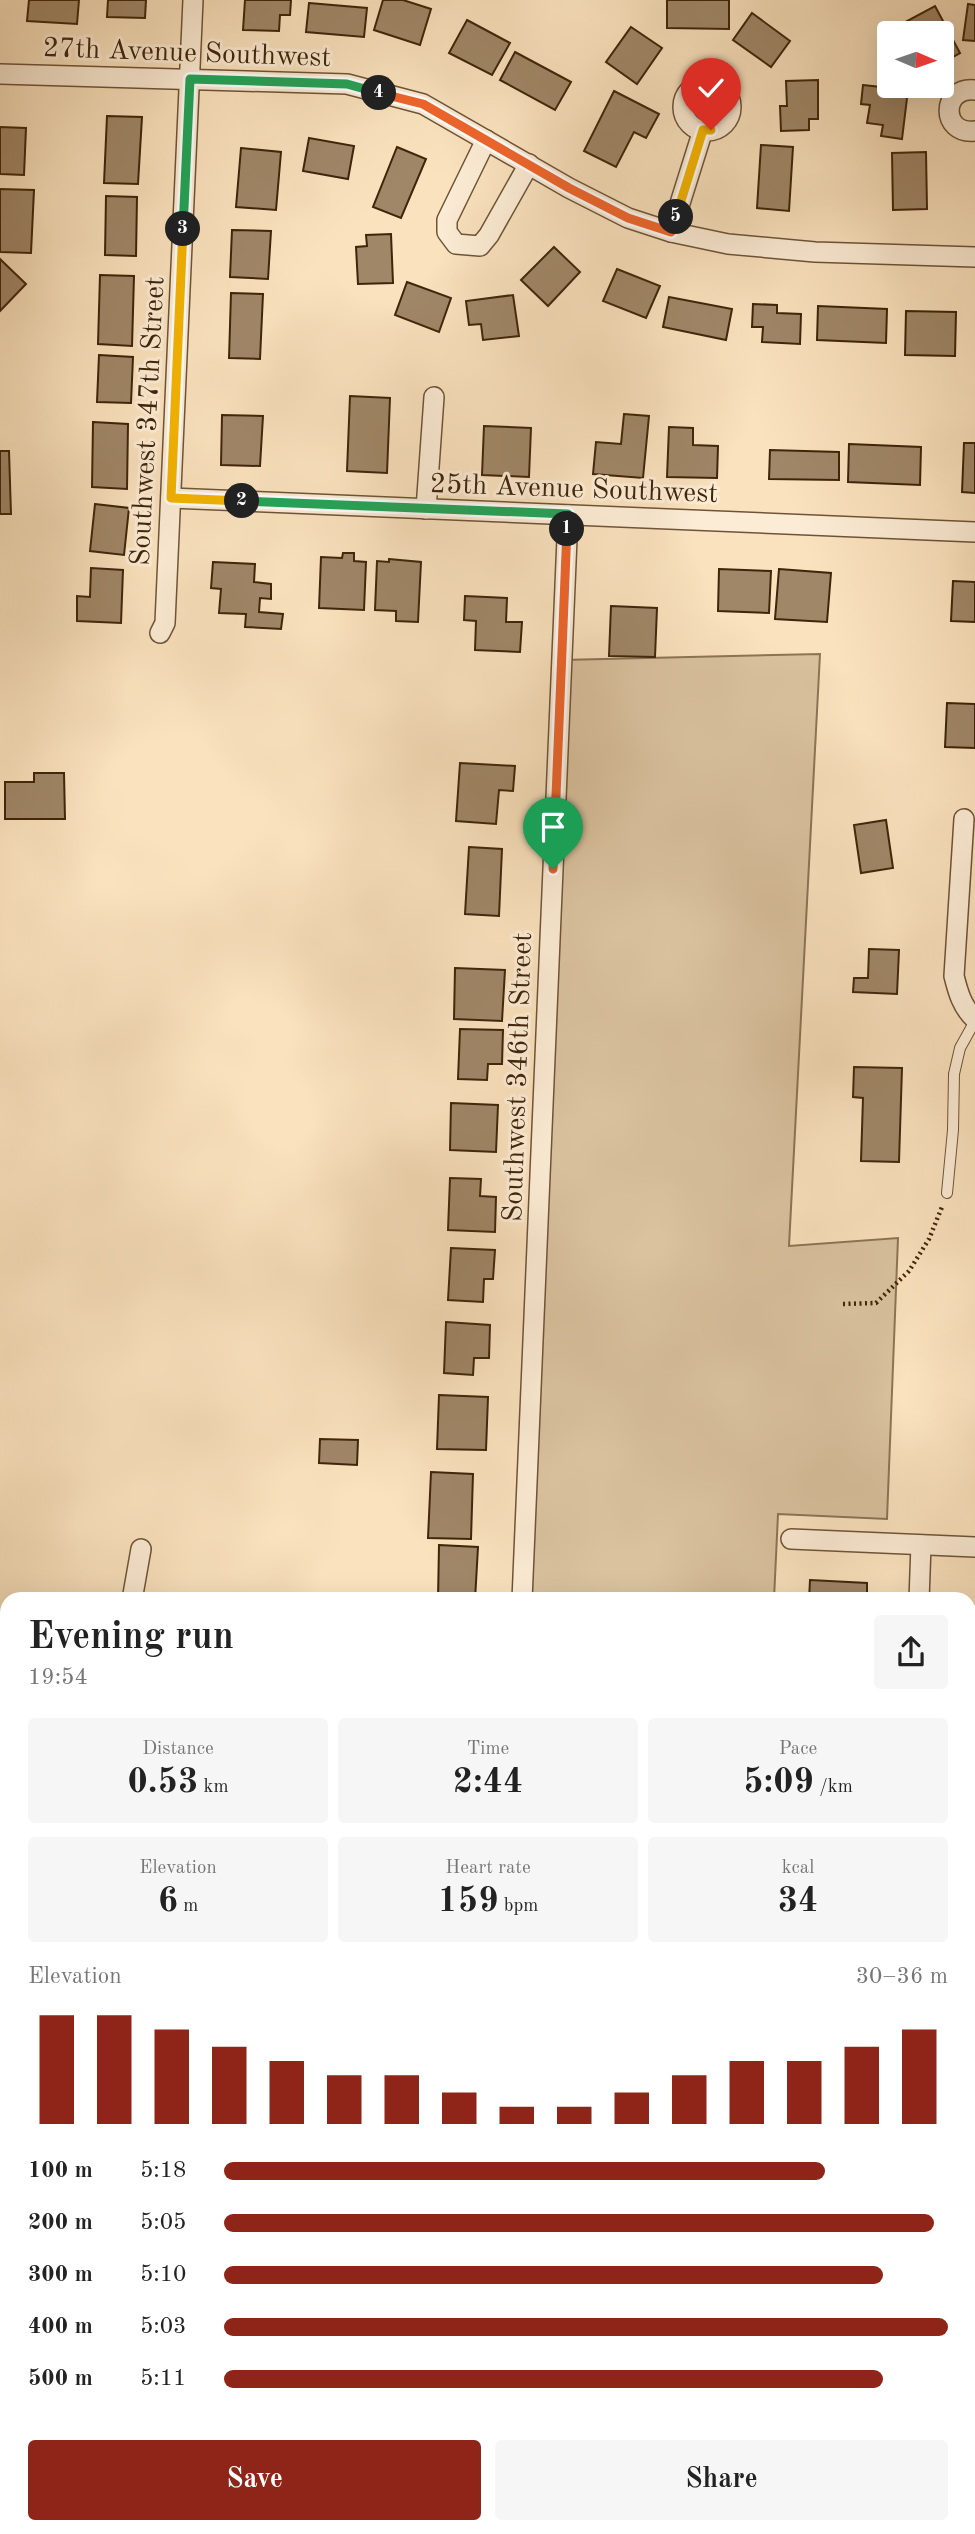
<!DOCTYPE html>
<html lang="en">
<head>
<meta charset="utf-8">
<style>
	body { margin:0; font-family:"Old Standard TT",serif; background:#f6f6f6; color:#222; height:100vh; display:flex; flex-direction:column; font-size:26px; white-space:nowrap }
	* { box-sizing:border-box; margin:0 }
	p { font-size:23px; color:#767676 }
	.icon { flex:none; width:38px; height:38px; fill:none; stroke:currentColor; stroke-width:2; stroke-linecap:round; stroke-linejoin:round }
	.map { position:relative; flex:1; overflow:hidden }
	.details { position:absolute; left:0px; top:1592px; width:976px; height:942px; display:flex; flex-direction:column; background:#fff; border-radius:21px 21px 0 0; box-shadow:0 7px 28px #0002 }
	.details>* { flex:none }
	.needle { width:46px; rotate:92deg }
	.tools { position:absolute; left:877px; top:21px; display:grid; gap:14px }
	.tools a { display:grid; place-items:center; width:77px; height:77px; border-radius:7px; background:#fff; box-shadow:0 7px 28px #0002; font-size:35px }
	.pin { position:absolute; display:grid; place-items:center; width:60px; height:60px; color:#fff; margin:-72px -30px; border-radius:50% 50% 50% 0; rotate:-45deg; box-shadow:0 0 7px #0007 }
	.pin .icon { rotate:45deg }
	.km { position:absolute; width:35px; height:35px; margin:-18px; border-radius:50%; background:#222; color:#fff; font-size:19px; line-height:35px; text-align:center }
	.round { display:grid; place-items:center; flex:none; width:74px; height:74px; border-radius:7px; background:#f6f6f6 }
	.head { display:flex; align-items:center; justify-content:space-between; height:119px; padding:0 28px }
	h1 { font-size:38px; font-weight:700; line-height:52px }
	.stats { display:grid; grid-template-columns:repeat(3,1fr); gap:10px; height:119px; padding:7px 28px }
	.stats div { display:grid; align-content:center; border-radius:7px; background:#f6f6f6; text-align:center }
	.stats b { font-size:35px; font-weight:700 }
	.stats small { font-size:19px; font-weight:400 }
	.stats p { font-size:19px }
	.chart { height:196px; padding:14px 28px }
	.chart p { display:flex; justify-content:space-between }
	.chart svg { width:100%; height:126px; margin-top:7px; stroke:#8f2418; stroke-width:6 }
	.cta { display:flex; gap:14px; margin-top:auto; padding:14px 28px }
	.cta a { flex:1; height:80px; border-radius:7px; background:#8f2418; color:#fff; font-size:28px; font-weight:700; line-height:80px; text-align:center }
	.cta a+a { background:#f6f6f6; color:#222 }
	ul { padding:0 28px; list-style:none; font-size:23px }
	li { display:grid; grid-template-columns:112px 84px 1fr; align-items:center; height:52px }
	li i { height:18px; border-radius:9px; background:#8f2418 }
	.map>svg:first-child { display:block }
	.green { fill:#dac29f; stroke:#8c7454; stroke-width:2 }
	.water { fill:#baa281; stroke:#897051; stroke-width:2 }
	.building { fill:#a08768; stroke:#3f250a; stroke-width:2 }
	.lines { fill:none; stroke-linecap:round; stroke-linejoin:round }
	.service-casing { stroke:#6e5437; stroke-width:12 }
	.minor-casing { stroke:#6e5437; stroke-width:22 }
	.primary-casing { stroke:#3f250a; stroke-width:32 }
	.path { stroke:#3f250a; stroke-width:4.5; stroke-dasharray:2 3.5; stroke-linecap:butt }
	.service { stroke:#fcecd5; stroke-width:10 }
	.minor { stroke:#fcecd5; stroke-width:19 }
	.primary { stroke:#fae2be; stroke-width:30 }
	.split-1-casing { stroke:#fff; stroke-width:14 }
	.split-2-casing { stroke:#fff; stroke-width:14 }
	.split-3-casing { stroke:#fff; stroke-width:14 }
	.split-4-casing { stroke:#fff; stroke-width:14 }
	.split-5-casing { stroke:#fff; stroke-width:14 }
	.split-6-casing { stroke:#fff; stroke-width:14 }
	.split-1 { stroke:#f0652b; stroke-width:9 }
	.split-2 { stroke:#22a559; stroke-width:9 }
	.split-3 { stroke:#f5b400; stroke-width:9 }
	.split-4 { stroke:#22a559; stroke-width:9 }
	.split-5 { stroke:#f0652b; stroke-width:9 }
	.split-6 { stroke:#f5b400; stroke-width:9 }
	.labels { text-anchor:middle; stroke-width:6; stroke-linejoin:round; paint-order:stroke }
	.street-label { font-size:28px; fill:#3f250a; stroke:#fcecd5 }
</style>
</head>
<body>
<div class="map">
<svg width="975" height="2534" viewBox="0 0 975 2534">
	<rect width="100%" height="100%" fill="#fae2be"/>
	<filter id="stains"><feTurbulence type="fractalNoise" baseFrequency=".00286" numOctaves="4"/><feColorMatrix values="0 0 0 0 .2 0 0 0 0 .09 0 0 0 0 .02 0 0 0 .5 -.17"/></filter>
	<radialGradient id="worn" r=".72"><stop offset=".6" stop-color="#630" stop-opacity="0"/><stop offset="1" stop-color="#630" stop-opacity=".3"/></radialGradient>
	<g class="green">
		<polygon points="820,654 789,1246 898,1238 887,1519 778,1514 774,1599 522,1600 562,660"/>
		<rect x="970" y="1868" width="5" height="141"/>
	</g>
	<rect class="water" x="771" y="2527" width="98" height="7"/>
	<g class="building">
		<polygon points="29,0 79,0 77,24 27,21"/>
		<polygon points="108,0 146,0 145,18 107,17"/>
		<polygon points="245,0 291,0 290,15 280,15 279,31 243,30"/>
		<polygon points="383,0 403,0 431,9 420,45 374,30"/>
		<polygon points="667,0 729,0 729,29 667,28"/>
		<polygon points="309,3 367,8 364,37 306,32"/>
		<polygon points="968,4 975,5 975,41 963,40"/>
		<polygon points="935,6 960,53 942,63 942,33 889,33 889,45 883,34"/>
		<polygon points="752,13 790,41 771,67 733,40"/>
		<polygon points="467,20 510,43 492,75 449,53"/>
		<polygon points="631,27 662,48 637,84 606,62"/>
		<polygon points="515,52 571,82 555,110 500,80"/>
		<polygon points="818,80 818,119 809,119 809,130 781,131 780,106 787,106 786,81"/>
		<polygon points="863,85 908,90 902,139 881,136 883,125 867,123 870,105 861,104"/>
		<polygon points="614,91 659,114 646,138 634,132 616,167 584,151"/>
		<polygon points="107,116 142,117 138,184 104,183"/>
		<polygon points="0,127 26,128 24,175 0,174"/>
		<polygon points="309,138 354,146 348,179 303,171"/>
		<polygon points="761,145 793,147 789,211 757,208"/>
		<polygon points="397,147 426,159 401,218 373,207"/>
		<polygon points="241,148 281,152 276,210 236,207"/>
		<polygon points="926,152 927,209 893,210 892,153"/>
		<polygon points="0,189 34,190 31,253 0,252"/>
		<polygon points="106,196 137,197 136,256 105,255"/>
		<polygon points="232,230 271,231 268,279 230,277"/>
		<polygon points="391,234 393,283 358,284 356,247 367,246 366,235"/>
		<polygon points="554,247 580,272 548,306 521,280"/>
		<polygon points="0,259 26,284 0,311"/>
		<polygon points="617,269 660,286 646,318 603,301"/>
		<polygon points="100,275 134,276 132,346 98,344"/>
		<polygon points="407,282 451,298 439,332 395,315"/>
		<polygon points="231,293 263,294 260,359 229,358"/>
		<polygon points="513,295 519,336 483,340 481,324 469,325 466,301"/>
		<polygon points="669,297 732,309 726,340 663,327"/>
		<polygon points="753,304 777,305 777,313 801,314 800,344 762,342 763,327 752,327"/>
		<polygon points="818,306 887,309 886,343 817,340"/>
		<polygon points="906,311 956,312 955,356 905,355"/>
		<polygon points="99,355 133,357 131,403 97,402"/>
		<polygon points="350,396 390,398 387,473 347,471"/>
		<polygon points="624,414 649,416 643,478 593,474 596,442 621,444"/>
		<polygon points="222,415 263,416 260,466 221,465"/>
		<polygon points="93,422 128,424 127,489 92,487"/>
		<polygon points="484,426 531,428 529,477 482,475"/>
		<polygon points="669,427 693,428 693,445 718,446 717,478 667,477"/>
		<polygon points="964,443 975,443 975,493 962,492"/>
		<polygon points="849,444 921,447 920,485 848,482"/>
		<polygon points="770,450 839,452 839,480 769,479"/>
		<polygon points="0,451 9,451 11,514 0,514"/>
		<polygon points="95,504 129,508 124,555 90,551"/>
		<polygon points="343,553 354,553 354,561 366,562 364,610 319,608 321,557 342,558"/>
		<polygon points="389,559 421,562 418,622 396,621 396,611 375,610 377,561 389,562"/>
		<polygon points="213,562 255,564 254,582 271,584 271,599 260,598 259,612 283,614 281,629 245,627 246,614 219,613 221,589 211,588"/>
		<polygon points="91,568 123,570 121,623 77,621 77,596 90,597"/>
		<polygon points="719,569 771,571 769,613 718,611"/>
		<polygon points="779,569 831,573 827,622 775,619"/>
		<polygon points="953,581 975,582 975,622 951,621"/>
		<polygon points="465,596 507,598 506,622 522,622 520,652 475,650 476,621 464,620"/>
		<polygon points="611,606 657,608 655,657 609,656"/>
		<polygon points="947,703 975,704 975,748 945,747"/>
		<polygon points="460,763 515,766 513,791 499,790 496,824 456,821"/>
		<polygon points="34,773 64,773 65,819 5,819 5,782 34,782"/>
		<polygon points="886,820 893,868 861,873 854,825"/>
		<polygon points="469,847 502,849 499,916 465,914"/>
		<polygon points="869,949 899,950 897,994 853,992 854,978 868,978"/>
		<polygon points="455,968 505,970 502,1021 454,1019"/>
		<polygon points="460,1029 503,1030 502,1064 488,1064 487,1080 458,1079"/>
		<polygon points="854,1067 902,1068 899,1162 861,1161 863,1098 853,1097"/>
		<polygon points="451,1103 498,1105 496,1152 450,1150"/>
		<polygon points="450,1178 481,1179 480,1196 496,1197 495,1232 448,1230"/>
		<polygon points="451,1248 495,1250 493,1279 484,1279 483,1302 448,1300"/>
		<polygon points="446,1322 490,1325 489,1358 474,1358 473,1375 444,1373"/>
		<polygon points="439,1395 488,1397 486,1450 437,1449"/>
		<polygon points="320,1439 358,1440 357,1465 319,1463"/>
		<polygon points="431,1472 473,1474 471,1539 428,1538"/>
		<polygon points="439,1545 478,1547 475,1600 438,1600"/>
		<polygon points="810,1580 867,1583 867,1600 809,1600"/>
		<polygon points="974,1636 975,1636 975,1680 970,1680 970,1648 973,1648"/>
		<polygon points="4,2062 7,2062 7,2109 0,2109 0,2077 3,2077"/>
		<polygon points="0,2122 7,2123 7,2168 0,2167"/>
		<polygon points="973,2134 975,2134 975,2188 970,2187"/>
		<polygon points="973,2295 975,2296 975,2350 971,2350"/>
		<polygon points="970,2372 975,2373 975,2428 970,2428"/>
		<polygon points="970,2448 975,2449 975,2501 970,2501"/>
		<polygon points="207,2527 248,2527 248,2534 206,2534"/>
		<rect x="364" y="2527" width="45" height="7"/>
		<polygon points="622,2527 679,2527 678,2534 622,2534"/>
	</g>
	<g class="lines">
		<g class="service-casing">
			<polyline id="service" points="947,1193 953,1130 954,1074 960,1048 975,1021"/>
		</g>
		<g class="minor-casing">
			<g id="minor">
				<polyline points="0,74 347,84 423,104 569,188 628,218 671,232 728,244 815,252 975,257"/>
				<circle cx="707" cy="107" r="24"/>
				<path d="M 975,90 C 941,86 940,135 975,131"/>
				<polyline points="486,140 447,220 447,232 456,244 480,246 489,235 529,164"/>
				<polyline points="671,232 703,130"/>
				<polyline points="171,498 975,532"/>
				<polyline points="426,509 434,397"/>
				<polyline points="160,633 165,623 193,0"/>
				<path d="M 964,819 L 954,976 C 958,992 962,1007 975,1019"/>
				<polyline points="791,1539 975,1547"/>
				<polyline points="132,1600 141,1549"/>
				<polyline points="522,1600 568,515"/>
				<polyline points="919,1600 921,1545"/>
				<polyline points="299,2534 299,2527"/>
				<polyline points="571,2534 572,2527"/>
				<polyline points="909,2534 909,2527"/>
			</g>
		</g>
		<g class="primary-casing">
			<g id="primary">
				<polyline points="0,2007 7,2007"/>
				<polyline points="970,2065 975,2065"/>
			</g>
		</g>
		<g class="path">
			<polyline points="843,1304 876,1303 909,1271 929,1239 942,1207"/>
			<polyline points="82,2534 82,2527"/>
		</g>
		<use href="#service" class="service"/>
		<use href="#minor" class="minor"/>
		<use href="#primary" class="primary"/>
	</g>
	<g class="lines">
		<g class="split-1-casing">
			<polyline id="split-1" points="553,869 567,529"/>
		</g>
		<g class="split-2-casing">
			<polyline id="split-2" points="242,501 568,514 567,529"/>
		</g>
		<g class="split-3-casing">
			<polyline id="split-3" points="183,229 171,498 242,501"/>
		</g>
		<g class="split-4-casing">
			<polyline id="split-4" points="183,229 190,79 347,84 379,93"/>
		</g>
		<g class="split-5-casing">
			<polyline id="split-5" points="379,93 423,104 569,188 628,218 671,232 676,217"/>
		</g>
		<g class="split-6-casing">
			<polyline id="split-6" points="676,217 703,130 711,130"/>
		</g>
		<use href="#split-1" class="split-1"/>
		<use href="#split-2" class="split-2"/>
		<use href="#split-3" class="split-3"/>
		<use href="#split-4" class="split-4"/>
		<use href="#split-5" class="split-5"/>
		<use href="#split-6" class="split-6"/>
	</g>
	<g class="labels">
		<g class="street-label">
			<text transform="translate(187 51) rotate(2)" y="10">27th Avenue Southwest</text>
			<text transform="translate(146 421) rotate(-87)" y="10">Southwest 347th Street</text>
			<text transform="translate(574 487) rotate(2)" y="10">25th Avenue Southwest</text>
			<text transform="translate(516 1077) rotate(-88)" y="10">Southwest 346th Street</text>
		</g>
	</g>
	<rect width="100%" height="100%" filter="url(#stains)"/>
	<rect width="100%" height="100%" fill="url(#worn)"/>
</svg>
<div class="tools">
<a><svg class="needle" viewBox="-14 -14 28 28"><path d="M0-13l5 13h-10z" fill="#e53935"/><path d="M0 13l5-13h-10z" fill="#767676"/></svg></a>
</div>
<div class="pin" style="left:553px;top:869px;background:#1e9e55"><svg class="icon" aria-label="arrive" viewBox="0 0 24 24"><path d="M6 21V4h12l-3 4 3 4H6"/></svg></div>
<div class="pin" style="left:711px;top:130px;background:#d93025"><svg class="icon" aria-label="check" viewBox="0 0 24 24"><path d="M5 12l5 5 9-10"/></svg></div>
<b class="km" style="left:567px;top:529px">1</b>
<b class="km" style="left:242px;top:501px">2</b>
<b class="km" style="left:183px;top:229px">3</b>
<b class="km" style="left:379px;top:93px">4</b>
<b class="km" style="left:676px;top:217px">5</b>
<section class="details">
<div class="head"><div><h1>Evening run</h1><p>19:54</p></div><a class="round"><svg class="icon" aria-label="share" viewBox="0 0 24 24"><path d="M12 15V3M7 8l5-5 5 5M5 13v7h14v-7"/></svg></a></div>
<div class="stats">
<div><p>Distance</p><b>0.53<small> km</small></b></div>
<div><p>Time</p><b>2:44</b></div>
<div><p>Pace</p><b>5:09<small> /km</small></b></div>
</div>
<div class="stats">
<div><p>Elevation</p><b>6<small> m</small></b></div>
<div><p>Heart rate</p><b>159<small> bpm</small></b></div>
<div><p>kcal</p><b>34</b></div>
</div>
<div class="chart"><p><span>Elevation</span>30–36 m</p>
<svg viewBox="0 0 160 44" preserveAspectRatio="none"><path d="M5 44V6M15 44V6M25 44V11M35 44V17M45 44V22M55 44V27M65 44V27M75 44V33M85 44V38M95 44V38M105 44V33M115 44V27M125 44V22M135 44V22M145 44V17M155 44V11"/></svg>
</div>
<ul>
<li><b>100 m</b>5:18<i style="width:83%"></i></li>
<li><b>200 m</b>5:05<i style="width:98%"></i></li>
<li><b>300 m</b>5:10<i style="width:91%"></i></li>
<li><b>400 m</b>5:03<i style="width:100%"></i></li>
<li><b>500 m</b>5:11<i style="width:91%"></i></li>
</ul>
<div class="cta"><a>Save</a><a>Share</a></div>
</section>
</div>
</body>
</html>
